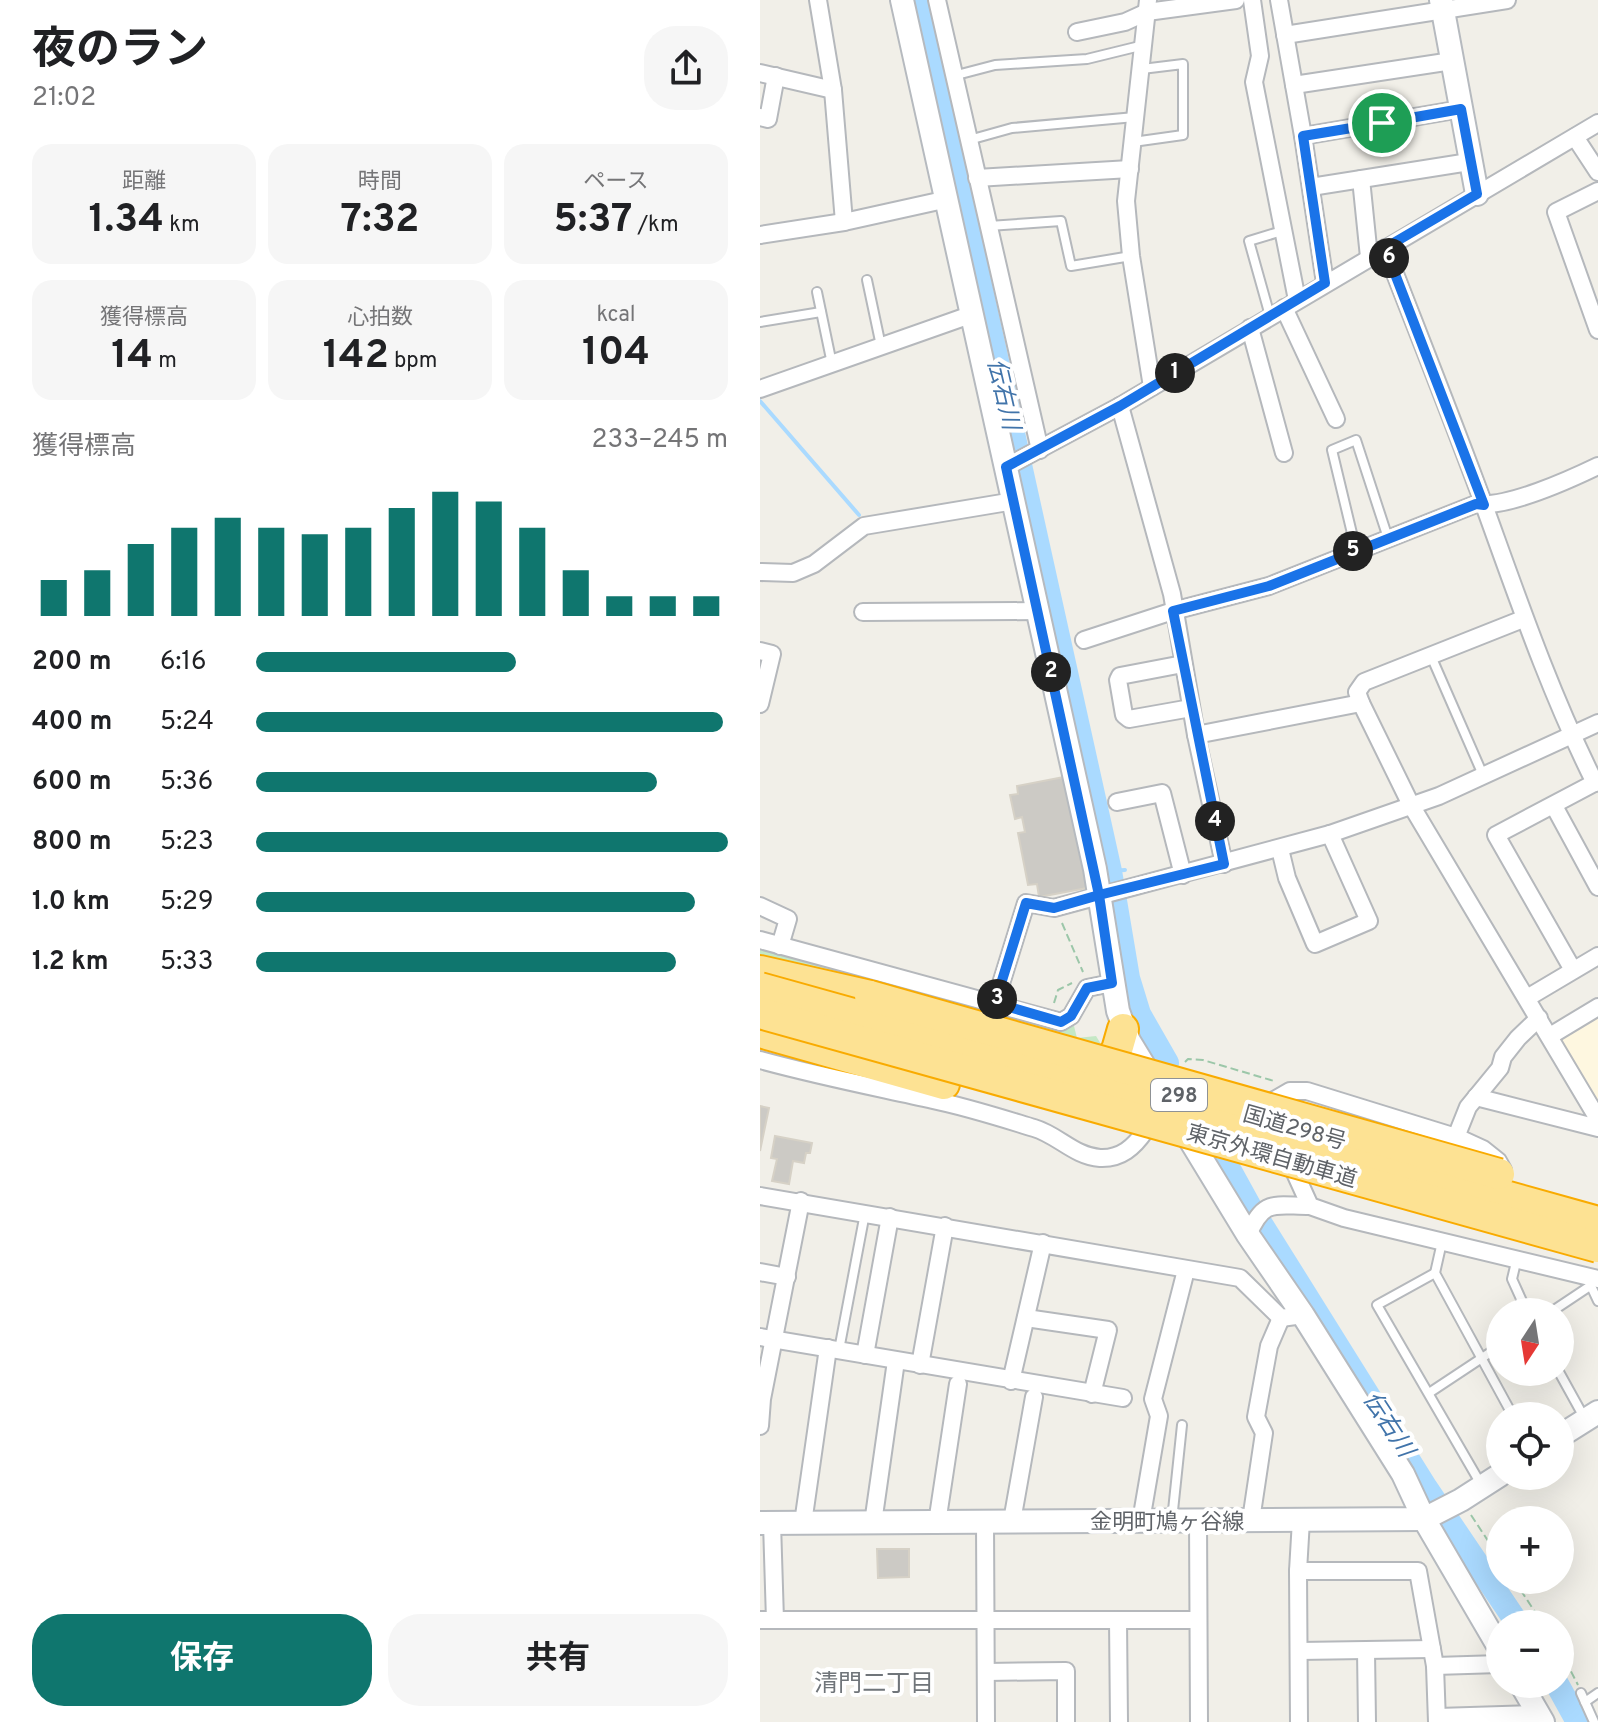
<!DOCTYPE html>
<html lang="ja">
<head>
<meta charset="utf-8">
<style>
	body { margin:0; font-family:Overpass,"Noto Sans JP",sans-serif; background:#f6f6f6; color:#202124; height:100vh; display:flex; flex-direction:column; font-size:30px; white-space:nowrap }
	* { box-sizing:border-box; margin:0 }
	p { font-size:26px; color:#757577 }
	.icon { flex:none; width:44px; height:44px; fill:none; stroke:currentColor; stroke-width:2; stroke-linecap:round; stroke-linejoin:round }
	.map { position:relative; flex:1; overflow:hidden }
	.details { display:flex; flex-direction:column; background:#fff; width:760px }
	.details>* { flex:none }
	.needle { width:52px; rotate:192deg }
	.buttons { position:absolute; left:726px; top:1298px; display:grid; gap:16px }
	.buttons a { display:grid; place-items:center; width:88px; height:88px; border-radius:50%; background:#fff; box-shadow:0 8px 32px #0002; font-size:40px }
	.pin { position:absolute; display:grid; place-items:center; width:68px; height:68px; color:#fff; margin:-34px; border:4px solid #fff; border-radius:50%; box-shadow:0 2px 8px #0007 }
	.km { position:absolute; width:40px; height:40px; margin:-20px; border-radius:50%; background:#222; color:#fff; font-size:22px; line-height:40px; text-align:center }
	.round { display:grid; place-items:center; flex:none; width:84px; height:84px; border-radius:32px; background:#f6f6f6 }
	.head { display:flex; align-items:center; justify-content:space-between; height:136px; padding:0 32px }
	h1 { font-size:44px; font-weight:700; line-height:60px }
	.metrics { display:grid; grid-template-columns:repeat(3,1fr); gap:12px; height:136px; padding:8px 32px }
	.metrics div { display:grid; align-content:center; border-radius:20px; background:#f6f6f6; text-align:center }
	.metrics b { font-size:40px; font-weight:700 }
	.metrics small { font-size:22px; font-weight:400 }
	.metrics p { font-size:22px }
	.chart { height:224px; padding:16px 32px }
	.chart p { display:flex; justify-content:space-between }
	.chart svg { width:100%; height:144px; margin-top:8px; stroke:#0f766e; stroke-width:6 }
	.cta { display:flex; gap:16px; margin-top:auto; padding:16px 32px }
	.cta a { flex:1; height:92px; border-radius:32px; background:#0f766e; color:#fff; font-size:32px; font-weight:700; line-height:92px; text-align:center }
	.cta a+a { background:#f6f6f6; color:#202124 }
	ul { padding:0 32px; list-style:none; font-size:26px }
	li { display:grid; grid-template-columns:128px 96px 1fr; align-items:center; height:60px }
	li i { height:20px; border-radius:10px; background:#0f766e }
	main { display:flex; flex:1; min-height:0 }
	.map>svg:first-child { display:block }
	.commercial { fill:#fef7e0 }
	.green { fill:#c5e8c5 }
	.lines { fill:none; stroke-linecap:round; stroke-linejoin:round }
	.stream { stroke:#aadaff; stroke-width:4 }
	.river { stroke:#aadaff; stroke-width:24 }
	.building { fill:#cccac5; stroke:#d6d1c6; stroke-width:2 }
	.lane-casing { stroke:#b5b8bc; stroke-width:12 }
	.street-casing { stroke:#b5b8bc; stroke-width:20 }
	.secondary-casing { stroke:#b6babf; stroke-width:26 }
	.highway-casing { stroke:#f9ab00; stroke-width:34 }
	.path { stroke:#9cc7a9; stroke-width:2; stroke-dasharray:8 4; stroke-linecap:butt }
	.lane { stroke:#fff; stroke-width:8 }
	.street { stroke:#fff; stroke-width:16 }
	.secondary { stroke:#fff; stroke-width:22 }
	.highway { stroke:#fde293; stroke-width:30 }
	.highway-bridge-casing { stroke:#f9ab00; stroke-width:34; stroke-linecap:butt }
	.highway-bridge { stroke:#fde293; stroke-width:30 }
	.route-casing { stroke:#fff; stroke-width:16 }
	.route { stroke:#1a73e8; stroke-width:10 }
	.labels { text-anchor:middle; stroke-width:8; stroke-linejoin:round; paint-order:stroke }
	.shield { fill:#fff; stroke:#8f9295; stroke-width:2 }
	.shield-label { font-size:20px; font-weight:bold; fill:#5f6368 }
	.street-label { font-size:22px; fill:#5f6368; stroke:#fff }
	.water-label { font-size:24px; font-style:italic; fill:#4174aa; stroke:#fff }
	.neighbourhood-label { font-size:24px; fill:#70757a; stroke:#fff }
</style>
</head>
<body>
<main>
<section class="details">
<div class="head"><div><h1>夜のラン</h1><p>21:02</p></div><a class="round"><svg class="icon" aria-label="share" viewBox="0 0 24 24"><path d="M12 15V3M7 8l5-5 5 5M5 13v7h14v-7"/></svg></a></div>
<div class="metrics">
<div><p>距離</p><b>1.34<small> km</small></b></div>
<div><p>時間</p><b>7:32</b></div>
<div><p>ペース</p><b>5:37<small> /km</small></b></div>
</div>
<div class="metrics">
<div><p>獲得標高</p><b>14<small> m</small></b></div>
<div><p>心拍数</p><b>142<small> bpm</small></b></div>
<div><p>kcal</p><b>104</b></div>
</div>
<div class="chart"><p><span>獲得標高</span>233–245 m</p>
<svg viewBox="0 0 160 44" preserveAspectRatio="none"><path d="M5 44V33M15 44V30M25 44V22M35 44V17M45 44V14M55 44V17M65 44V19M75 44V17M85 44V11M95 44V6M105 44V9M115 44V17M125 44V30M135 44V38M145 44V38M155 44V38"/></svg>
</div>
<ul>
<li><b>200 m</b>6:16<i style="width:55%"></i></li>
<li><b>400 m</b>5:24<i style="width:99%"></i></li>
<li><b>600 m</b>5:36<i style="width:85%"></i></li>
<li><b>800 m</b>5:23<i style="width:100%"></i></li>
<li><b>1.0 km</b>5:29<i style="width:93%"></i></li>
<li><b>1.2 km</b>5:33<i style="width:89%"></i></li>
</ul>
<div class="cta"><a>保存</a><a>共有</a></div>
</section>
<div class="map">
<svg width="838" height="1722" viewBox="0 0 838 1722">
	<rect width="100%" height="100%" fill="#f1efe8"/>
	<polygon class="commercial" points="838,1015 838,1103 801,1038"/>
	<polygon class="green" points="0,946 299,1028 314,1026 317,1038 336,1036 344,1049 0,957"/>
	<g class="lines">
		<g class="stream">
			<polyline points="0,401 99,515"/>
			<polyline points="350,871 365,870"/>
		</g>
		<g class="river">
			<polyline points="157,0 350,871 368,978 379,1014 407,1063"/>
			<polyline points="464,1160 491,1209"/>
			<polyline points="501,1224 666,1488 758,1624"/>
			<polyline points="797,1684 818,1722"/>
		</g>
	</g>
	<g class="building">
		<polygon points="304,777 327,888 279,897 277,884 268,885 258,833 265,832 262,817 255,819 250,795 258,794 257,786"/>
		<polygon points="0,1106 9,1108 0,1151"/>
		<polygon points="15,1136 52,1143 50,1153 46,1153 44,1163 33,1161 29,1184 12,1181 17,1159 11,1158"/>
		<polygon points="117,1549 149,1549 149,1577 118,1578"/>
	</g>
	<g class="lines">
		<g class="lane-casing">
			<g id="lane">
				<polyline points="193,76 235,65 327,59 384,45"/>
				<polyline points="209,140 252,128 375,117"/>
				<polyline points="373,142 423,135 423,64 382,69"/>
				<polyline points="229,226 301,221 311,266 371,256"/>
				<polyline points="107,280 121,346"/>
				<polyline points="57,292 72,364"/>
				<polyline points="510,316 489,241 522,231"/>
				<polyline points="0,322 61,312"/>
				<polyline points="596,550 572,450 596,440 628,538"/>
				<polyline points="671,656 723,775"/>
				<polyline points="682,1242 675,1273 753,1416"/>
				<polyline points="757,1258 752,1279 767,1312"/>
				<polyline points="675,1273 617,1305 722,1486"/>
				<polyline points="830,1284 838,1301"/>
				<polyline points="791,1312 830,1286"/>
				<polyline points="79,1350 105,1213"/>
				<polyline points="799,1372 825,1419"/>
				<polyline points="669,1393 740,1346"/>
				<polyline points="412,1520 422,1425"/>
				<polyline points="821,1693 834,1722"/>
				<polyline points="825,1702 838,1693"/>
			</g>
		</g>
		<g class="street-casing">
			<g id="street">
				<polyline points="58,0 73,90 84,222"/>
				<polyline points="177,0 280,450"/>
				<polyline points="388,0 366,201 371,256 392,387"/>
				<polyline points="492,0 500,56 494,82 537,300"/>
				<polyline points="519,0 543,136 565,283"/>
				<polyline points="317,32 365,22 387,12 476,0"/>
				<polyline points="525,35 747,0"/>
				<polyline points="0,73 73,90"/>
				<polyline points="534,85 692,61"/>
				<polyline points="0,117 8,119 16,76"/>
				<polyline points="543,136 701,109"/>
				<polyline points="815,137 838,172"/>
				<polyline points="217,178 370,169"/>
				<polyline points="601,179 609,257"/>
				<polyline points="551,187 709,162"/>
				<polyline points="838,191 796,212 838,330"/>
				<polyline points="0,235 84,222 188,199"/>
				<path d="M 625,248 C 658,333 692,418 724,505 C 758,599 790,693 835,783"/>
				<polyline points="524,308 576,419"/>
				<polyline points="490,328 524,453"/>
				<polyline points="0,389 213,314"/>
				<polyline points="360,406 412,594 436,735 464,864"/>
				<polyline points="246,467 360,406 838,123"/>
				<polyline points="0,572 33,573 54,564 104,526 254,501"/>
				<polyline points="103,612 278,611"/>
				<path d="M 324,640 L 413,611 L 509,586 L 716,504 C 747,508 809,480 838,466"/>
				<polyline points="0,651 12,654 0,704"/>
				<polyline points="423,664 360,676 358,680 364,715 369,719 431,708"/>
				<polyline points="601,703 597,692 604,682 763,619"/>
				<polyline points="436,735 601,703 651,805 838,1119"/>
				<polyline points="357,802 402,793 423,875"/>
				<polyline points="794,806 838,887"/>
				<polyline points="520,849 527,878 555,944 609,921 570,834"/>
				<polyline points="0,906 28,919 20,946"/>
				<polyline points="0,940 301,1022 311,1016 327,988 352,983"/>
				<polyline points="813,970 736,835 838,781"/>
				<polyline points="767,998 838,956"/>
				<polyline points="235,1003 266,903 294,908 570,834 679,796 838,723"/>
				<polyline points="790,1036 838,1007"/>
				<path d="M 0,1060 C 58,1076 115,1087 173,1100 C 207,1107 241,1118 274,1128 C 298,1135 314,1156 340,1158 C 361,1159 374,1147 385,1131"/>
				<polyline points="716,1097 838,1128"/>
				<polyline points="502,1107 530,1091 547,1091 699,1138 723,1149 738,1161 743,1170"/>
				<polyline points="696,1137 708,1107 740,1068 743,1057 758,1038 779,1018"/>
				<polyline points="535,1173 550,1206 584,1218 838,1279"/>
				<polyline points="0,1196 480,1278 521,1318 543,1315"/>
				<path d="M 488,1235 C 504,1198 514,1206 550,1206"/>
				<polyline points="0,1272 27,1277"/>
				<polyline points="266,1318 348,1330 332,1394"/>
				<polyline points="0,1337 363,1398"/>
				<polyline points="105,1355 130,1217"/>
				<polyline points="160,1365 185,1226"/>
				<polyline points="251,1381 283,1243"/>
				<polyline points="0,1426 2,1399 41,1201"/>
				<polyline points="438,1520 439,1722"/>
				<polyline points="491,1520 504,1433 496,1417 509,1346 521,1318"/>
				<polyline points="252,1521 274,1397"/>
				<polyline points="381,1521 399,1416 393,1399 426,1270"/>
				<polyline points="225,1522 226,1722"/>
				<polyline points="12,1523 15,1620"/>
				<polyline points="43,1523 68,1348"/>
				<polyline points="113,1523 136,1361"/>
				<polyline points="177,1523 198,1384"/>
				<polyline points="538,1571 658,1571 675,1666 677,1722"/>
				<polyline points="0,1620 438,1620"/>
				<polyline points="358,1620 359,1722"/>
				<polyline points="539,1651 672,1649"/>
				<polyline points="606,1651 607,1722"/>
				<polyline points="675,1666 740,1664"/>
				<polyline points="226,1672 306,1671 306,1722"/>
				<polyline points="678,1717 778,1714"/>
				<polyline points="539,1722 538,1571 541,1520"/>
			</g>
		</g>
		<g class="secondary-casing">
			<g id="secondary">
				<polyline points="142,0 335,869 358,1011 369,1041 394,1082"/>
				<polyline points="681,0 717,194"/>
				<polyline points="421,1125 488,1235 543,1315 643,1474 664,1519 740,1649"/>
				<polyline points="800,1436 838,1412"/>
				<polyline points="0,1523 664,1519 701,1500 740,1475"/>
				<polyline points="761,1684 783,1722"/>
			</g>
		</g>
		<g class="highway-casing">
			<g id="highway">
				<polyline points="0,971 110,996"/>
				<polyline points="0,1032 184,1084"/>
				<polyline points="340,1073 357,1050 363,1029"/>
			</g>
		</g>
		<g class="path">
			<polyline points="302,923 323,972"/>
			<polyline points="294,1003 298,990 312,983"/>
			<polyline points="425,1062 428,1059 443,1060 514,1081"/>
			<polyline points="711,1515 740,1559"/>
			<polyline points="754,1580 783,1624"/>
			<polyline points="800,1650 818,1685"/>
		</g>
		<use href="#lane" class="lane"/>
		<use href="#street" class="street"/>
		<use href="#secondary" class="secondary"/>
		<use href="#highway" class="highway"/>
		<g class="highway-bridge-casing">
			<g id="highway-bridge">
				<polyline points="0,988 838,1222"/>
				<polyline points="110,996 739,1174"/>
				<polyline points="0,1013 838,1247"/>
			</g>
		</g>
		<use href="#highway-bridge" class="highway-bridge"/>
	</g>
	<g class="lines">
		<g class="route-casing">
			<polyline id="route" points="622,123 543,136 565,283 360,406 246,467 339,895 294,908 266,903 235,1003 301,1022 311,1016 327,988 352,983 339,895 464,864 413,611 509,586 716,504 724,505 625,248 717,194 701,109 622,123"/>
		</g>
		<use href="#route" class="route"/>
	</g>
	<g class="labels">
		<rect class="shield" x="391" y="1079" width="56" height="32" rx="6"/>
		<g class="shield-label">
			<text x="419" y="1102">298</text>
		</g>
		<g class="street-label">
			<text transform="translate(535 1127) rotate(16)" y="8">国道298号</text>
			<text transform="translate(512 1155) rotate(16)" y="8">東京外環自動車道</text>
			<text x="407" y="1529">金明町鳩ヶ谷線</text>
		</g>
		<g class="water-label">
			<text transform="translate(244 394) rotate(77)" y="8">伝右川</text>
			<text transform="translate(629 1424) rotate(57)" y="8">伝右川</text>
		</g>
		<g class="neighbourhood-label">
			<text x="114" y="1691">清門二丁目</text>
		</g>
	</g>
</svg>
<div class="buttons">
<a><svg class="needle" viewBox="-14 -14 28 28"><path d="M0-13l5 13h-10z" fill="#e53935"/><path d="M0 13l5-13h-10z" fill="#757577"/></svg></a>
<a><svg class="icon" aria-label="locate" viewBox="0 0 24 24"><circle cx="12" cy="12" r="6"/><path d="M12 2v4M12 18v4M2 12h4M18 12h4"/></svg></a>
<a>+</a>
<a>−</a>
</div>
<div class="pin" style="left:622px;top:123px;background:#1e9e55"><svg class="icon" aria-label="arrive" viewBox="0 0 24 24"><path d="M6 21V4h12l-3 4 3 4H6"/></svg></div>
<b class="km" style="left:415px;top:373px">1</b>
<b class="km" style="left:291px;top:672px">2</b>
<b class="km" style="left:237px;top:999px">3</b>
<b class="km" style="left:455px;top:821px">4</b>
<b class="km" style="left:593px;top:551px">5</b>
<b class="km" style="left:629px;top:258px">6</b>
</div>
</main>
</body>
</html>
